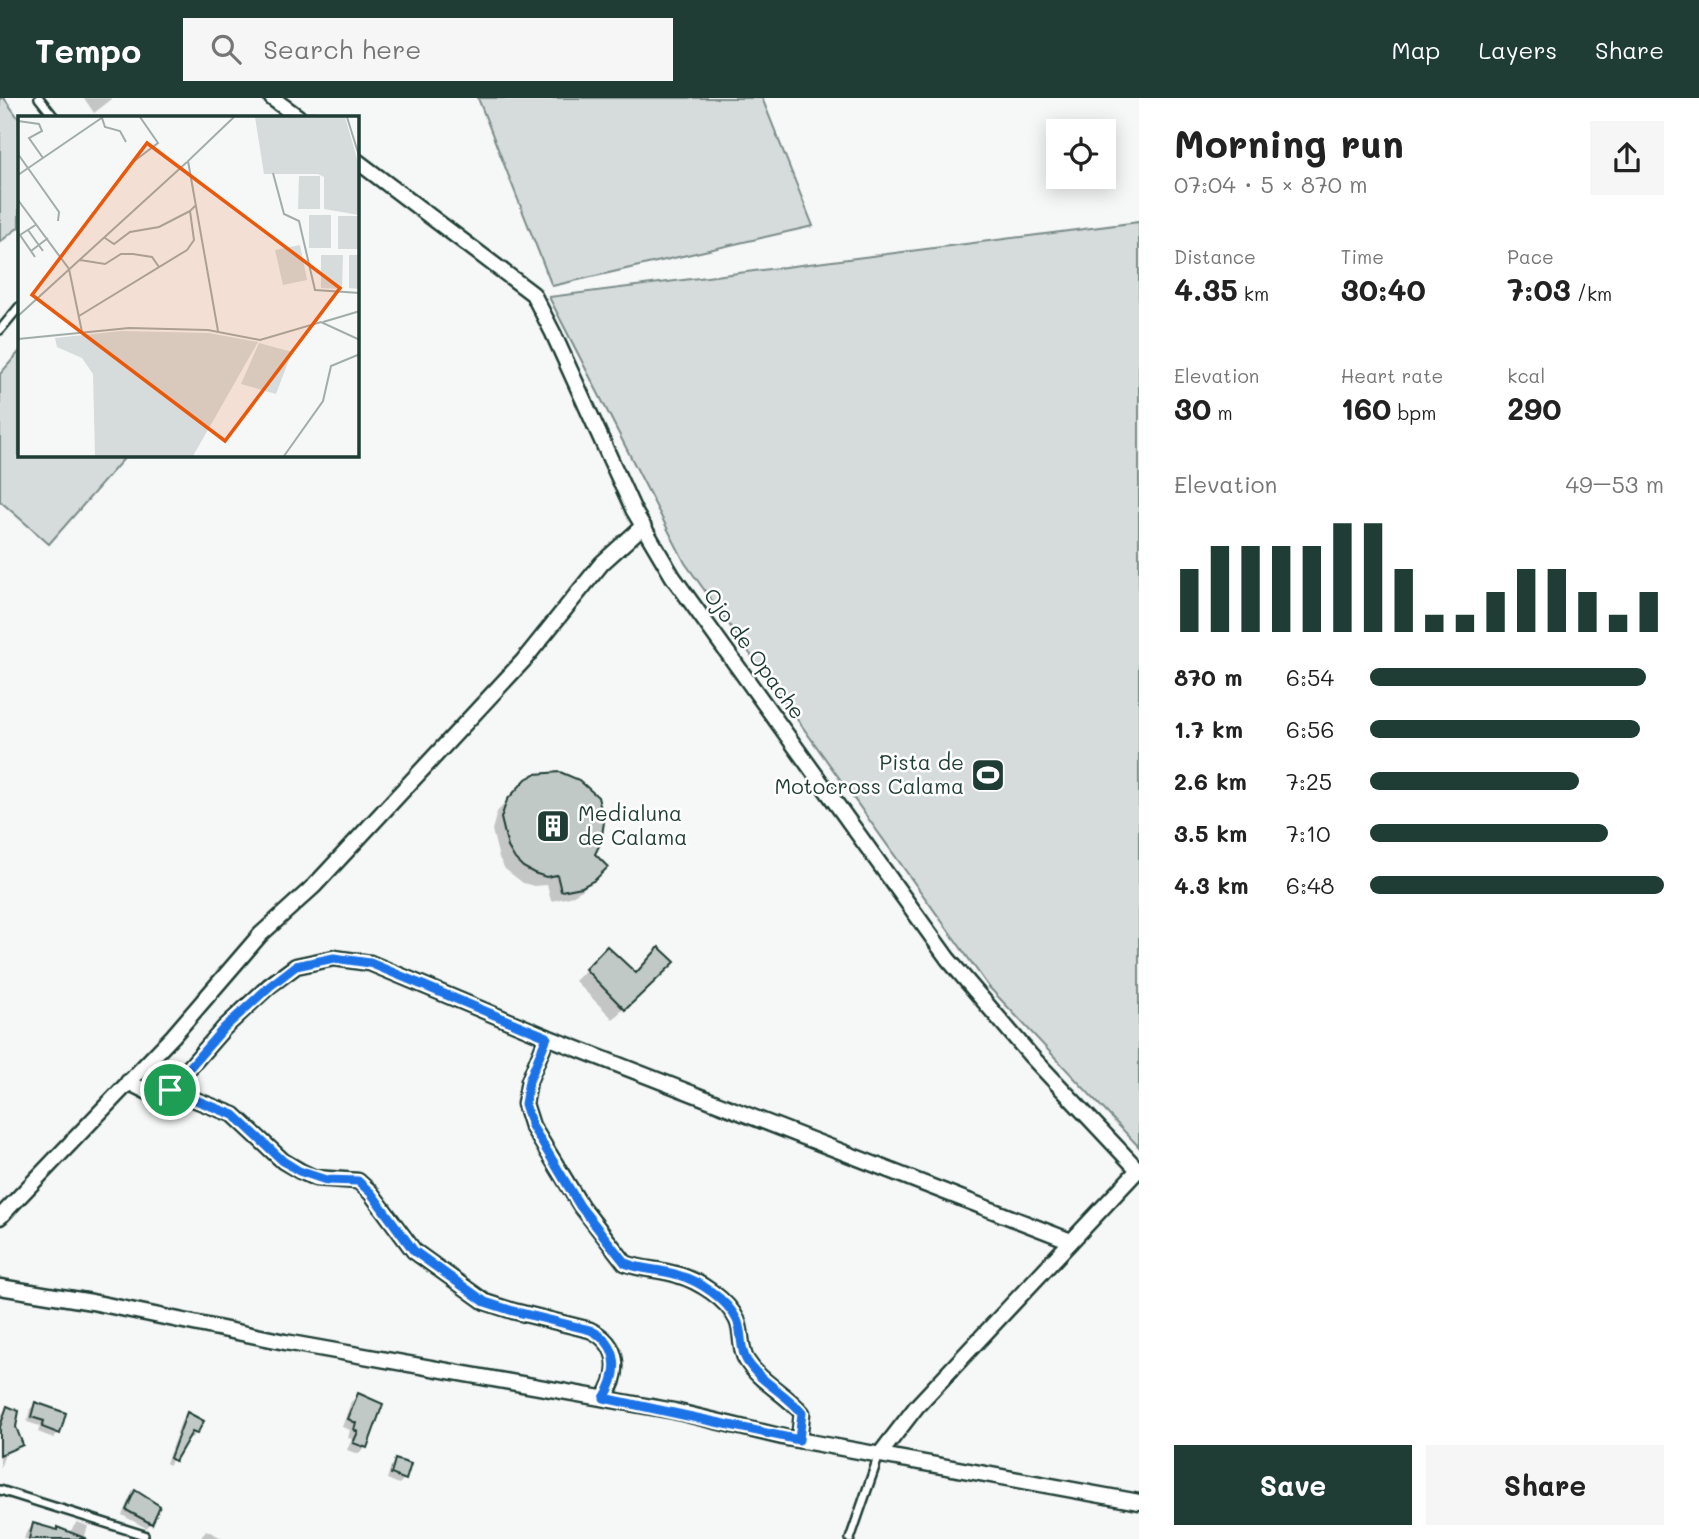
<!DOCTYPE html>
<html lang="en">
<head>
<meta charset="utf-8">
<style>
	body { margin:0; font-family:Mali,sans-serif; background:#f6f6f6; color:#222; height:100vh; display:flex; flex-direction:column; font-size:26px; white-space:nowrap }
	* { box-sizing:border-box; margin:0 }
	p { font-size:23px; color:#767676 }
	.icon { flex:none; width:38px; height:38px; fill:none; stroke:currentColor; stroke-width:2; stroke-linecap:round; stroke-linejoin:round }
	.map { position:relative; flex:1; overflow:hidden }
	.drawer { display:flex; flex-direction:column; background:#fff; width:560px }
	.drawer>* { flex:none }
	.buttons { position:absolute; left:1046px; top:21px; display:grid; gap:14px }
	.buttons a { display:grid; place-items:center; width:70px; height:70px; border-radius:0px; background:#fff; box-shadow:0 4px 18px #0003; font-size:35px }
	.pin { position:absolute; display:grid; place-items:center; width:60px; height:60px; color:#fff; margin:-30px; border:4px solid #fff; border-radius:50%; box-shadow:0 2px 7px #0007 }
	.round { display:grid; place-items:center; flex:none; width:74px; height:74px; border-radius:0px; background:#f6f6f6 }
	.summary { display:flex; align-items:center; justify-content:space-between; height:119px; padding:0 35px }
	h1 { font-size:38px; font-weight:800; line-height:52px }
	.metrics { display:grid; grid-template-columns:repeat(3,1fr); gap:10px; height:119px; padding:7px 35px }
	.metrics div { display:grid; align-content:center }
	.metrics b { font-size:30px; font-weight:800 }
	.metrics small { font-size:19px; font-weight:400 }
	.metrics p { font-size:19px }
	.chart { height:196px; padding:14px 35px }
	.chart p { display:flex; justify-content:space-between }
	.chart svg { width:100%; height:126px; margin-top:7px; stroke:#1f3d34; stroke-width:6 }
	.action { display:flex; gap:14px; margin-top:auto; padding:14px 35px }
	.action a { flex:1; height:80px; border-radius:0px; background:#1f3d34; color:#fff; font-size:28px; font-weight:800; line-height:80px; text-align:center }
	.action a+a { background:#f6f6f6; color:#222 }
	ul { padding:0 35px; list-style:none; font-size:23px }
	li { display:grid; grid-template-columns:112px 84px 1fr; align-items:center; height:52px }
	li i { height:18px; border-radius:9px; background:#1f3d34 }
	header { display:flex; align-items:center; gap:42px; box-sizing:border-box; height:98px; padding:0 35px; background:#1f3d34; color:#fff }
	header strong { font-size:33px }
	nav { display:flex; gap:38px; margin-inline-start:auto; font-size:24px }
	.search { width:490px; height:63px; background:#f6f6f6; display:flex; align-items:center; gap:18px; box-sizing:border-box; padding:0 24px; border-radius:0px; color:#767676; font-size:26px }
	main { display:flex; flex:1; min-height:0 }
	.map>svg:first-child { display:block }
	.pitch { fill:#d6dcdb; stroke:#7a8c88; stroke-width:2 }
	.shadow { fill:#0003 }
	.building { fill:#c0c9c6; stroke:#1f3d34; stroke-width:2 }
	.lines { fill:none; stroke-linecap:round; stroke-linejoin:round }
	.lane-casing { stroke:#1f3d34; stroke-width:12 }
	.street-casing { stroke:#1f3d34; stroke-width:19 }
	.lane { stroke:#fff; stroke-width:7 }
	.street { stroke:#fff; stroke-width:14 }
	.route-casing { stroke:#fff; stroke-width:14 }
	.route { stroke:#1a73e8; stroke-width:9 }
	.labels { text-anchor:middle; stroke-width:5; stroke-linejoin:round; paint-order:stroke }
	.street-label { font-size:21px; fill:#1f3d34; stroke:#fff }
	.poi-label { font-size:21px; fill:#1f3d34; stroke:#fff; text-anchor:end }
	.inset-road { fill:none; stroke:#a0ada9; stroke-width:2 }
	.view { fill:#e8590c; fill-opacity:0.15; stroke:#e8590c; stroke-width:3.5 }
	.inset-edge { fill:none; stroke:#1f3d34; stroke-width:3.5 }
</style>
</head>
<body>
<header>
<strong>Tempo</strong>
<div class="search"><svg class="icon" aria-label="search" viewBox="0 0 24 24"><circle cx="10" cy="10" r="6"/><path d="M15 15l6 6"/></svg>Search here</div>
<nav><a>Map</a><a>Layers</a><a>Share</a></nav>
</header>
<main>
<div class="map">
<svg width="1139" height="1441" viewBox="0 0 1139 1441">
	<rect width="100%" height="100%" fill="#f6f7f7"/>
	<filter id="ink" filterUnits="userSpaceOnUse"><feTurbulence type="fractalNoise" baseFrequency=".0143" numOctaves="2"/><feDisplacementMap in="SourceGraphic" scale="14" xChannelSelector="R" yChannelSelector="G"/><feConvolveMatrix kernelMatrix="1 2 1 2 8 2 1 2 1" color-interpolation-filters="sRGB"/></filter>
	<g filter="url(#ink)">
		<g class="pitch">
			<polygon points="0,0 4,0 19,21 19,129 0,144"/>
			<polygon points="478,0 762,0 813,128 552,188"/>
			<polygon points="1139,124 1139,1049 989,889 685,465 549,199"/>
			<polygon points="19,254 19,357 127,357 49,446 0,403 0,276"/>
		</g>
		<g class="shadow">
			<polygon points="84,0 111,0 112,1 94,15"/>
			<polygon points="516,693 593,756 606,769 582,792 570,799 551,803 547,787 534,788 523,785 505,771 499,760 492,732 497,714"/>
			<polygon points="608,850 635,877 672,864 613,921 575,883"/>
			<polygon points="358,1297 366,1349 358,1356 347,1352 352,1341 348,1340 350,1332 342,1329 351,1304"/>
			<polygon points="35,1306 58,1335 53,1340 38,1334 40,1328 27,1324 30,1311"/>
			<polygon points="7,1310 21,1347 5,1356 0,1370 0,1319"/>
			<polygon points="187,1316 196,1335 191,1340 187,1339 169,1367 166,1365 182,1321"/>
			<polygon points="396,1363 404,1381 399,1386 387,1381 391,1368"/>
			<polygon points="135,1394 151,1425 146,1430 122,1417 130,1399"/>
			<polygon points="77,1424 88,1428 84,1441 24,1441 26,1435 33,1427 55,1434 58,1431 69,1435"/>
			<polygon points="206,1432 224,1441 200,1441"/>
		</g>
		<g class="building">
			<polygon points="560,674 579,682 598,699 604,724 601,744 595,756 608,769 595,782 582,789 561,793 557,777 546,779 534,775 523,769 515,761 508,749 501,720 507,702 526,681 535,676"/>
			<polygon points="607,848 636,875 659,849 675,864 625,912 585,871"/>
			<polygon points="358,1295 383,1306 367,1350 353,1345 358,1334 354,1332 356,1325 348,1321"/>
			<polygon points="35,1304 66,1315 60,1336 42,1329 44,1323 31,1319"/>
			<polygon points="7,1308 19,1313 16,1329 23,1347 0,1357 0,1329"/>
			<polygon points="187,1314 204,1323 197,1336 192,1334 175,1363 170,1360"/>
			<polygon points="395,1361 411,1366 406,1382 391,1376"/>
			<polygon points="135,1392 160,1408 152,1426 126,1412"/>
			<polygon points="33,1425 57,1432 57,1429 87,1441 29,1441"/>
		</g>
		<g class="lines">
			<g class="lane-casing">
				<g id="lane">
					<polyline points="39,0 54,19"/>
					<polyline points="0,232 19,209"/>
					<polyline points="0,1392 144,1437"/>
					<polyline points="850,1441 879,1357"/>
				</g>
			</g>
			<g class="street-casing">
				<g id="street">
					<polyline points="272,0 298,19"/>
					<polyline points="357,63 533,196 553,235 634,413 673,479 948,861 1031,958 1139,1073"/>
					<path d="M 547,939 L 529,983 L 525,1006 L 532,1028 L 581,1108 L 625,1165 C 642,1172 660,1171 678,1177 C 699,1183 727,1201 737,1222 C 743,1235 739,1251 747,1263 C 760,1284 785,1295 802,1315 L 799,1342"/>
					<polyline points="128,984 148,994 170,992 224,930 269,888 296,868 334,860 370,865 547,939 1071,1143"/>
					<path d="M 170,992 L 234,1017 L 283,1063 L 300,1073 L 315,1080 L 358,1083 L 371,1095 L 414,1153 L 485,1204 L 513,1213 L 590,1232 C 620,1246 621,1275 604,1300"/>
					<polyline points="0,1119 173,938 260,837 314,788 355,744 523,563 602,465 643,428"/>
					<polyline points="0,1189 92,1204 285,1244 674,1313 787,1340 1139,1404"/>
					<polyline points="880,1356 917,1308 1138,1072"/>
				</g>
			</g>
			<use href="#lane" class="lane"/>
			<use href="#street" class="street"/>
		</g>
	</g>
	<g class="lines" filter="url(#ink)">
		<g class="route-casing">
			<path id="route" d="M 334,860 L 370,865 L 547,939 L 529,983 L 525,1006 L 532,1028 L 580,1108 L 625,1165 C 642,1172 660,1171 678,1177 C 699,1183 727,1201 737,1222 C 743,1235 739,1251 747,1263 C 760,1284 786,1295 802,1315 L 799,1342 L 604,1300 C 620,1275 620,1246 590,1232 L 513,1213 L 485,1204 L 414,1153 L 371,1095 L 358,1083 L 326,1082 L 299,1073 L 283,1063 L 234,1017 L 170,992 L 224,930 L 270,888 L 296,868 Z"/>
		</g>
		<use href="#route" class="route"/>
	</g>
	<defs>
		<g id="stadium-square" transform="scale(1.75)"><rect x="-9" y="-9" width="18" height="18" rx="4" fill="#1f3d34" stroke="#fff"/><path d="M0-5a6.5 5 0 1 0 0 10a6.5 5 0 1 0 0-10ZM-3.5-1.8h7v3.6h-7Z" fill="#fff"/></g>
		<g id="building-square" transform="scale(1.75)"><rect x="-9" y="-9" width="18" height="18" rx="4" fill="#1f3d34" stroke="#fff"/><path d="M-4-6H4V6H1V3H-1V6H-4ZM-2.5-4.3h1.7v1.8h-1.7ZM.8-4.3h1.7v1.8H.8ZM-2.5-1h1.7V.8h-1.7ZM.8-1h1.7V.8H.8Z" fill="#fff"/></g>
	</defs>
	<g fill-rule="evenodd">
		<use href="#stadium-square" x="988" y="677"/>
		<use href="#building-square" x="553" y="728"/>
	</g>
	<g class="labels">
		<g class="street-label">
			<text transform="translate(754 556) rotate(54)" y="7">Ojo de Opache</text>
		</g>
		<g class="poi-label">
			<text x="964" y="672">Pista de<tspan x="964" dy="24">Motocross Calama</tspan></text>
			<text x="578" y="723" text-anchor="start">Medialuna<tspan x="578" dy="24">de Calama</tspan></text>
		</g>
	</g>
	<g transform="translate(18 18)">
		<rect width="341" height="341" fill="#f6f7f7"/>
		<path d="M 237,1 L 327,1 L 341,49 L 341,99 L 306,93 L 306,61 L 300,58 L 246,58 Z" fill="#d6dcdb"/>
		<path d="M283 9a11 11 0 1 1 22 0a11 11 0 1 1-22 0ZM260 9a11 11 0 1 1 22 0a11 11 0 1 1-22 0ZM 260,19 L 282,19 L 281,56 L 259,56 ZM 283,20 L 305,20 L 305,56 L 283,56 ZM 281,60 L 302,60 L 302,93 L 280,93 ZM 291,99 L 313,99 L 313,132 L 291,132 ZM 320,100 L 341,100 L 341,133 L 320,133 ZM 282,129 L 289,164 L 265,169 L 257,134 ZM 303,139 L 325,139 L 324,173 L 303,172 ZM 331,139 L 341,139 L 341,173 L 331,172 ZM 103,215 L 191,217 L 240,226 L 175,340 L 77,340 L 75,258 L 64,242 L 39,231 L 37,222 ZM 241,227 L 274,236 L 258,278 L 223,268 Z" fill="#d6dcdb"/>
		<path class="inset-road" d="M 329,1 L 342,43M 84,2 L 87,11 L 102,15 L 108,26M 0,5 L 21,8 L 24,15 L 11,22 L 25,42M 0,38 L 41,96 L 40,105M 115,46 L 140,27 L 122,1M 255,57 L 266,98 L 281,105 L 297,174 L 342,177M 0,59 L 85,1M 0,84 L 51,153 L 64,216M 10,114 L 25,135M 87,122 L 96,128 L 112,116 L 141,111 L 172,95M 13,135 L 30,122M 17,141 L 2,119 L 19,108M 62,144 L 87,148 L 103,138 L 115,138 L 134,141 L 141,151M 0,200 L 169,46M 61,200 L 169,134 L 176,124 L 172,95 L 177,90M 305,206 L 342,195M 200,215 L 170,45 L 216,1M 0,223 L 111,212 L 190,214 L 242,224 L 303,206 L 342,224M 266,340 L 305,285 L 313,250 L 342,238"/>
		<path class="view" d="M 129,27 L 322,172 L 207,325 L 14,179 Z"/>
		<rect width="341" height="341" class="inset-edge"/>
	</g>
</svg>
<div class="buttons">
<a><svg class="icon" aria-label="locate" viewBox="0 0 24 24"><circle cx="12" cy="12" r="6"/><path d="M12 2v4M12 18v4M2 12h4M18 12h4"/></svg></a>
</div>
<div class="pin" style="left:170px;top:992px;background:#1e9e55"><svg class="icon" aria-label="arrive" viewBox="0 0 24 24"><path d="M6 21V4h12l-3 4 3 4H6"/></svg></div>
</div>
<section class="drawer">
<div class="summary"><div><h1>Morning run</h1><p>07:04 · 5 × 870 m</p></div><a class="round"><svg class="icon" aria-label="share" viewBox="0 0 24 24"><path d="M12 15V3M7 8l5-5 5 5M5 13v7h14v-7"/></svg></a></div>
<div class="metrics">
<div><p>Distance</p><b>4.35<small> km</small></b></div>
<div><p>Time</p><b>30:40</b></div>
<div><p>Pace</p><b>7:03<small> /km</small></b></div>
</div>
<div class="metrics">
<div><p>Elevation</p><b>30<small> m</small></b></div>
<div><p>Heart rate</p><b>160<small> bpm</small></b></div>
<div><p>kcal</p><b>290</b></div>
</div>
<div class="chart"><p><span>Elevation</span>49–53 m</p>
<svg viewBox="0 0 160 44" preserveAspectRatio="none"><path d="M5 44V22M15 44V14M25 44V14M35 44V14M45 44V14M55 44V6M65 44V6M75 44V22M85 44V38M95 44V38M105 44V30M115 44V22M125 44V22M135 44V30M145 44V38M155 44V30"/></svg>
</div>
<ul>
<li><b>870 m</b>6:54<i style="width:94%"></i></li>
<li><b>1.7 km</b>6:56<i style="width:92%"></i></li>
<li><b>2.6 km</b>7:25<i style="width:71%"></i></li>
<li><b>3.5 km</b>7:10<i style="width:81%"></i></li>
<li><b>4.3 km</b>6:48<i style="width:100%"></i></li>
</ul>
<div class="action"><a>Save</a><a>Share</a></div>
</section>
</main>
</body>
</html>
